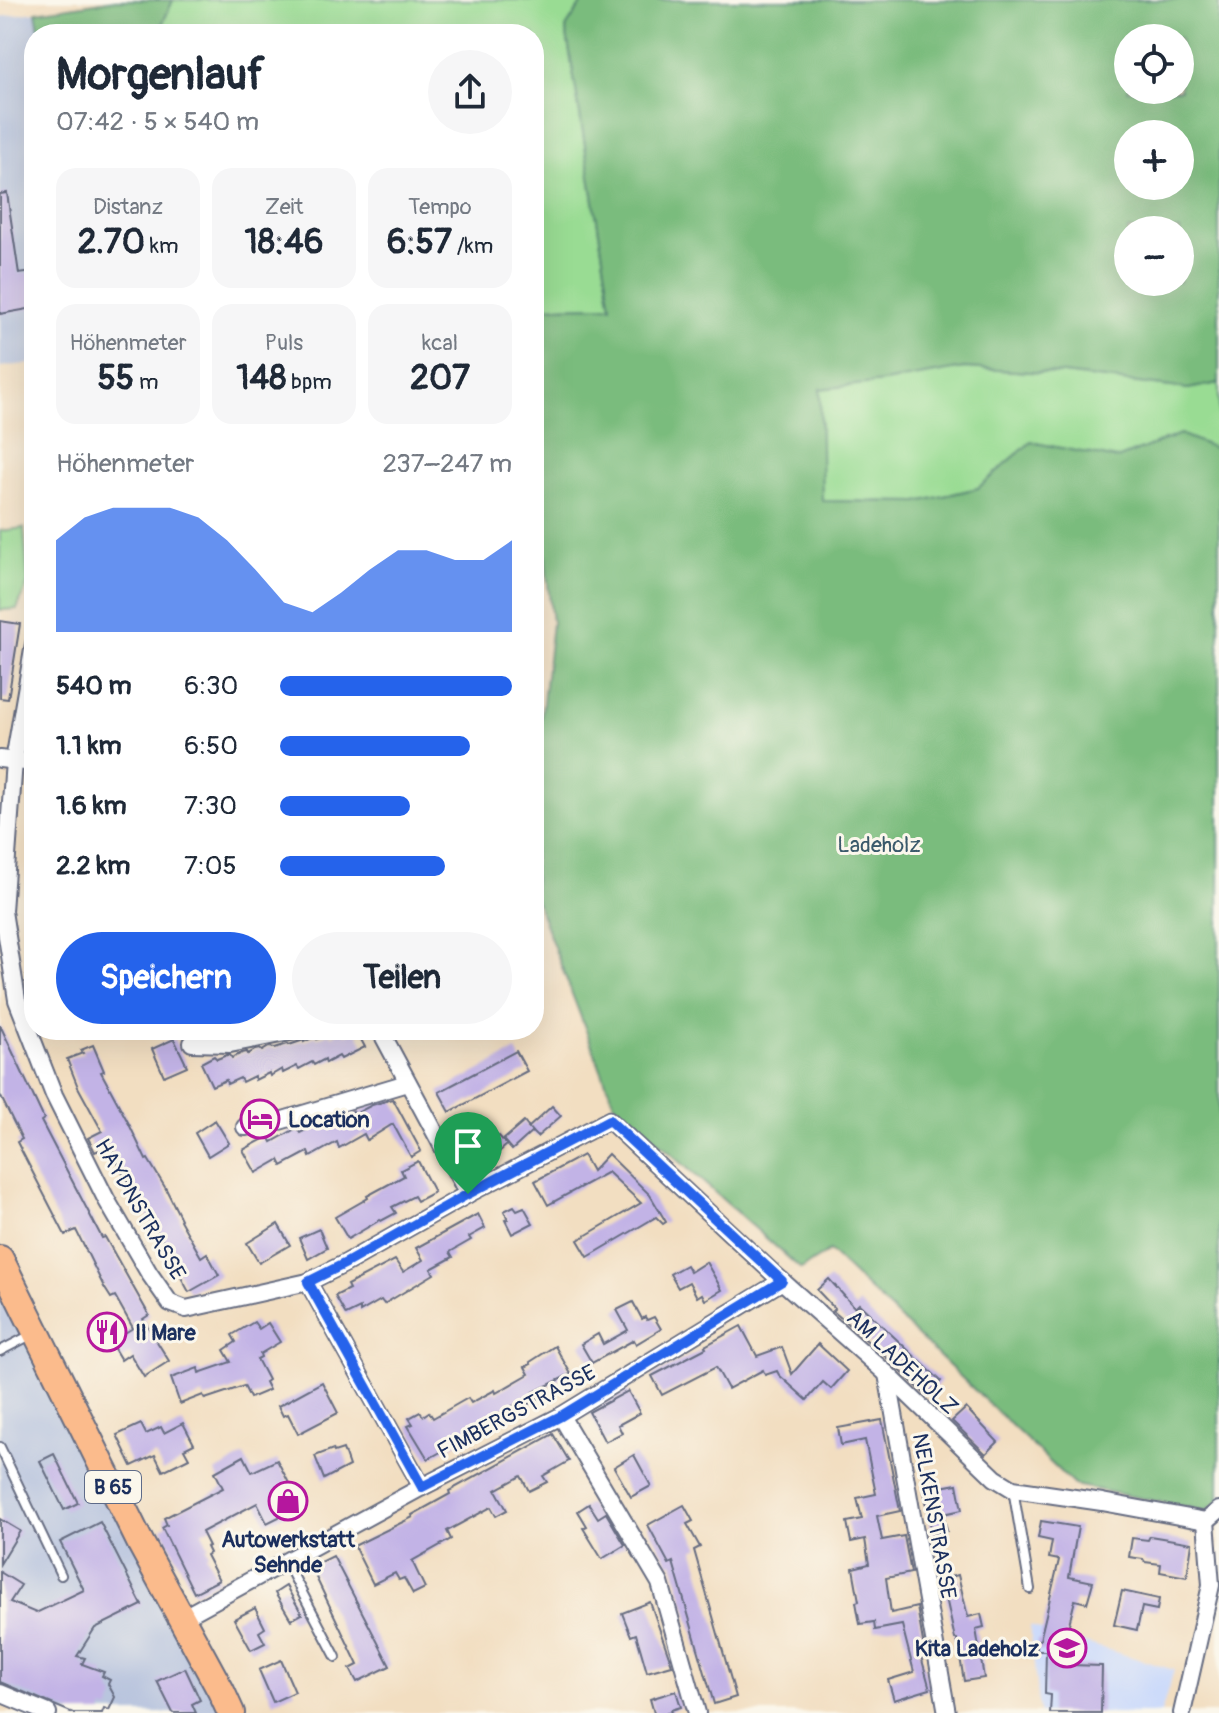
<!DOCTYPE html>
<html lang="de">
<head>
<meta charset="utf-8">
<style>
	body { margin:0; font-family:Pangolin,sans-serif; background:#f6f6f7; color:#1f2937; height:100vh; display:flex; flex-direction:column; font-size:30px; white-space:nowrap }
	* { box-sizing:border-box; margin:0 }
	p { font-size:26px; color:#747a83 }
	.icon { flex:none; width:44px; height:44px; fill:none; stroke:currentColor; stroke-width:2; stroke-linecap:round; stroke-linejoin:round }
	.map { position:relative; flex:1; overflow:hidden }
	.details { position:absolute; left:24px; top:24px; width:520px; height:1016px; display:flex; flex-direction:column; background:#fff; border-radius:32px; box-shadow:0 8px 32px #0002 }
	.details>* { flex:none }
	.buttons { position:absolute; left:1114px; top:24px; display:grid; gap:16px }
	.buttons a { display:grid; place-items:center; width:80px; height:80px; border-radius:50%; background:#fff; box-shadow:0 8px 32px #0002; font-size:40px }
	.pin { position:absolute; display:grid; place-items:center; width:68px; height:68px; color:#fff; margin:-82px -34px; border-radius:50% 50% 50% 0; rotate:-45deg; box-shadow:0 0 8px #0007 }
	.pin .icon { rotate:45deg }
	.round { display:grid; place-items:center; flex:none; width:84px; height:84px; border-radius:42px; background:#f6f6f7 }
	.overview { display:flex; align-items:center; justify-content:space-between; height:136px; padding:0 32px }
	h1 { font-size:44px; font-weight:800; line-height:60px }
	.figures { display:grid; grid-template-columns:repeat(3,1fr); gap:12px; height:136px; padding:8px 32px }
	.figures div { display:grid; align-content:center; border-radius:20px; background:#f6f6f7; text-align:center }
	.figures b { font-size:34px; font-weight:800 }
	.figures small { font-size:22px; font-weight:400 }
	.figures p { font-size:22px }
	.chart { height:224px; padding:16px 32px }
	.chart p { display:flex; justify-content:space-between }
	.chart svg { width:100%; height:144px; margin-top:8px; fill:#2563eb; opacity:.7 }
	.action { display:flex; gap:16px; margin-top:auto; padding:16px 32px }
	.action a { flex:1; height:92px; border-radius:48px; background:#2563eb; color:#fff; font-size:32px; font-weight:800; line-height:92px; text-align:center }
	.action a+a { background:#f6f6f7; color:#1f2937 }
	ul { padding:0 32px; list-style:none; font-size:26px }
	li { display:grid; grid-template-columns:128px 96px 1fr; align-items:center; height:60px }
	li i { height:20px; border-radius:10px; background:#2563eb }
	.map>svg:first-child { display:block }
	.built { fill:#cddbfa }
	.industrial { fill:#b9c5de }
	.green { fill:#99dc93; stroke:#5a8678; stroke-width:2 }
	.forest { fill:#7abc7d; stroke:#4a766e; stroke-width:2; fill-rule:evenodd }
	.building { fill:#c2b3e6 }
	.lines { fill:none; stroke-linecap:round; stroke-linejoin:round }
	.lane-casing { stroke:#666c81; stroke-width:12 }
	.street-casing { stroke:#666c81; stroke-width:20 }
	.primary-casing { stroke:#666c81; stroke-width:30 }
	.lane { stroke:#fff; stroke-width:8 }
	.street { stroke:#fff; stroke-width:16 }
	.primary { stroke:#fbbb8c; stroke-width:26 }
	.route-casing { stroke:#fff; stroke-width:16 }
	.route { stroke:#2563eb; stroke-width:10 }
	.labels { text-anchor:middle; stroke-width:6; stroke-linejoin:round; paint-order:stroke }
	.shield { fill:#fbf7ec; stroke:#5e6b89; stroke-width:2 }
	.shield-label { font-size:20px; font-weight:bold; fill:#1b2f5e }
	.park-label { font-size:22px; fill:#3a5a6b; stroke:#fbf7ec }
	.poi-label { font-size:22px; font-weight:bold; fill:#1b2f5e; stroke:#fbf7ec; text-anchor:start }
	.street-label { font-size:22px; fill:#1b2f5e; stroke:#fbf7ec }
</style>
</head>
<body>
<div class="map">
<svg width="1219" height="1713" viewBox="0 0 1219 1713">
	<rect width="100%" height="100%" fill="#fbf7ec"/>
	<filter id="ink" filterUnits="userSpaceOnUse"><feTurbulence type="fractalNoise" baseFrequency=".0125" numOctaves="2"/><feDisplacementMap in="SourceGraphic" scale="16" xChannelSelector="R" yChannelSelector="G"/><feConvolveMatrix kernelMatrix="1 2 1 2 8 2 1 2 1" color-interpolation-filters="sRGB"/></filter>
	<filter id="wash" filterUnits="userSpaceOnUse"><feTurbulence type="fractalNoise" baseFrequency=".006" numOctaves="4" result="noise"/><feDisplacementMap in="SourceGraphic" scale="32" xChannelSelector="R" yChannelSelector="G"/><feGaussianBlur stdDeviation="1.8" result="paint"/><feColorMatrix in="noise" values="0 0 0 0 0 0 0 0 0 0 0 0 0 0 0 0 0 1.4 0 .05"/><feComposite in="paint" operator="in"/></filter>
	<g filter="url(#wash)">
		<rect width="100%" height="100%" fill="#f2dec1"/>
		<polygon class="built" points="1030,1626 1174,1670 1161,1713 1039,1713"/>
		<g class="industrial">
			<polygon points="36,12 40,34 34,34 34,363 0,367 0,17"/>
			<polygon points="0,1257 231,1713 46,1713 0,1693"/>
		</g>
		<g class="green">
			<polygon points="173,0 584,0 566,28 611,306 534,307 534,34 158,34"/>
			<polygon points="964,368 1063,374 1188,389 1219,383 1219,450 1180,434 1117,459 1031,442 978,488 918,502 821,501 820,388 884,382"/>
			<polygon points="24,528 28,583 17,609 0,610 0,531"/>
		</g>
		<g class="forest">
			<polygon points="116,0 173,0 158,34 40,34 36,12"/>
			<path d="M 584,0 L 1219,0 L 1219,383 L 1188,389 L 1063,374 L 964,368 L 884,382 L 820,389 L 822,501 L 918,502 L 978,488 L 1031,442 L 1117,459 L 1180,434 L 1219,450 L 1219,1501 L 1206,1511 L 1074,1485 L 829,1251 L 801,1269 L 614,1103 L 534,895 L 534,782 L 552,623 L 542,525 L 534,484 L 534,307 L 611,306 L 566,28 ZM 1128,38 L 1180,38 L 1180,90 L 1128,90 ZM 1128,134 L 1180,134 L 1180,186 L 1128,186 ZM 1128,230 L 1180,230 L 1180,282 L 1128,282 Z"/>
		</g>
		<g id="blocks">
			<g class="building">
				<polygon points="7,193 19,274 34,272 34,308 0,314 0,194"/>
				<polygon points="0,621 20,624 8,699 0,698"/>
				<polygon points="0,1025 44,1119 41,1121 102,1238 105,1237 149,1315 143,1319 169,1361 144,1377 130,1354 121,1360 110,1342 133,1328 115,1296 111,1298 104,1287 76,1230 65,1235 17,1142 22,1139 0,1095"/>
				<polygon points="343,1030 346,1035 356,1030 365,1047 341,1059 339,1056 326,1063 325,1059 314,1065 312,1062 299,1069 297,1066 283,1073 282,1069 270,1076 269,1073 255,1080 254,1076 242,1082 240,1078 227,1084 226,1080 212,1086 201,1063 214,1056 217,1059 227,1055 230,1055 232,1058 242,1053 247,1052 248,1054 255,1050 260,1049 262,1051 269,1047 275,1048 288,1044 289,1045 304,1040 304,1042 316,1036 317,1039 330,1033 332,1036"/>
				<polygon points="174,1039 187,1066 164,1076 152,1049"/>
				<polygon points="93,1045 104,1071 101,1072 129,1124 146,1160 148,1159 166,1189 181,1219 180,1220 201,1257 207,1253 219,1275 189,1292 177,1270 179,1269 122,1172 110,1145 95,1152 88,1138 102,1131 78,1087 67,1059 83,1053 81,1050"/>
				<polygon points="516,1051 527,1071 450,1112 439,1092"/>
				<polygon points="393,1099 421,1151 411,1157 393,1124 367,1140 364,1134 339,1148 337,1142 310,1157 308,1152 282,1166 279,1160 256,1173 243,1150 269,1136 272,1142 297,1128 300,1133 326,1120 328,1124 353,1111 355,1114 372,1105"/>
				<polygon points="552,1106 561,1116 537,1137 528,1128"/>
				<polygon points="215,1120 229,1143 208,1156 195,1133"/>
				<polygon points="524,1122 532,1132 512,1150 503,1140"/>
				<polygon points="499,1136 507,1145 482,1167 474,1158"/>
				<polygon points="608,1154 650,1195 666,1222 663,1224 656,1217 588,1257 578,1240 641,1203 608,1172 548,1205 535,1181 583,1155 592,1171"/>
				<polygon points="418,1161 434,1192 417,1201 414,1196 392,1207 396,1213 381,1221 380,1220 348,1239 335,1217 368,1198 367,1196 404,1176 401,1170"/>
				<polygon points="514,1206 517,1210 524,1207 533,1223 512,1234 505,1220 508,1219 504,1211"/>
				<polygon points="478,1214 485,1228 469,1237 471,1240 450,1252 453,1257 431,1269 434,1274 384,1304 381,1300 360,1312 360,1308 346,1315 335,1296 349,1289 347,1285 395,1260 403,1272 423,1260 416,1248"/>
				<polygon points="278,1224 290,1245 259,1263 247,1243"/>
				<polygon points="319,1229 327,1248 308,1259 299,1238"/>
				<polygon points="706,1262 722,1290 705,1300 702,1294 697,1297 689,1282 678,1288 670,1274 686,1265 690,1272"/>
				<polygon points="829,1279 855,1308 859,1304 941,1381 927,1396 888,1359 833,1311 835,1309 817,1290"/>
				<polygon points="633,1302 642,1319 645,1317 647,1320 654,1317 661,1329 636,1344 634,1340 592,1363 581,1344 598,1334 603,1344 628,1330 617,1310"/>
				<polygon points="254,1322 259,1329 268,1323 280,1342 260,1354 261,1357 257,1359 268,1380 265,1382 269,1390 250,1398 244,1386 205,1399 203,1395 180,1404 171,1378 198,1368 199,1373 231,1362 224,1350 236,1342 232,1335"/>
				<polygon points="741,1326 757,1356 782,1347 792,1374 818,1344 847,1371 831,1389 823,1382 807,1400 779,1375 777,1371 765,1375 763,1370 728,1389 716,1367 662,1395 652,1376 706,1348 705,1346"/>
				<polygon points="555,1346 571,1374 534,1392 538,1399 523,1407 520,1402 470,1430 473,1434 428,1459 408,1426 413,1424 409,1418 420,1412 423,1416 429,1412 433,1418 468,1398 471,1403 495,1390 496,1393 529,1374 525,1367 531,1364 530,1362"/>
				<polygon points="322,1382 338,1413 298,1434 288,1414 283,1416 278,1406"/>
				<polygon points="628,1391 640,1413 618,1425 622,1433 605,1442 589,1412"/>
				<polygon points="966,1408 998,1442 986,1454 952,1421"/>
				<polygon points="882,1420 900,1511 877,1516 882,1540 904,1536 911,1573 886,1578 891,1613 917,1607 924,1648 919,1649 930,1689 894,1700 888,1680 914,1672 902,1625 875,1630 874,1622 860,1624 856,1602 859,1601 853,1568 869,1564 865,1539 851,1542 847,1522 862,1519 857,1498 876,1494 865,1440 841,1445 838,1428"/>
				<polygon points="183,1423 194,1444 184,1449 189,1458 163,1471 155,1455 132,1466 117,1435 141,1424 146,1434 161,1427 164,1433"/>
				<polygon points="553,1434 569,1461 543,1476 547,1482 529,1491 521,1476 496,1490 507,1510 496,1516 491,1507 447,1531 451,1539 412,1561 425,1588 413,1594 404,1578 399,1580 395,1573 373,1584 354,1546 413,1517 412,1515 450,1494 449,1491"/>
				<polygon points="333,1449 334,1452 343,1449 349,1466 324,1479 315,1456"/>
				<polygon points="54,1454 78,1503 64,1510 40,1461"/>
				<polygon points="634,1455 651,1486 631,1497 614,1467"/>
				<polygon points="244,1456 252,1472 277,1460 301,1506 267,1523 257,1503 202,1532 209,1546 206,1547 209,1553 206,1555 219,1580 194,1593 162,1528 167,1525 164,1518 223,1488 215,1472"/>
				<polygon points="957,1484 962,1510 943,1514 947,1531 932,1534 924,1490"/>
				<polygon points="589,1504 598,1518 606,1513 625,1545 602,1559 583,1528 587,1526 578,1511"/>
				<polygon points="684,1505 693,1521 687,1524 700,1547 694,1550 736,1697 714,1704 673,1562 669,1564 648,1525"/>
				<polygon points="0,1519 20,1531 0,1564"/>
				<polygon points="1041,1521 1078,1527 1069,1577 1093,1582 1087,1603 1075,1600 1065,1640 1068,1641 1068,1651 1072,1652 1071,1665 1102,1666 1101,1713 1050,1713 1051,1695 1045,1694 1046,1651 1037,1651 1037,1640 1040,1640 1059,1560 1049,1558 1052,1541 1038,1538"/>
				<polygon points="100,1522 142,1605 95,1628 77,1656 85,1658 82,1664 104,1672 102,1676 110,1680 108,1684 115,1697 109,1710 104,1708 102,1713 73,1713 0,1682 0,1572 21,1585 10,1602 36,1613 84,1590 60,1542"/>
				<polygon points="1150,1536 1192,1543 1187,1577 1160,1572 1161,1564 1145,1562 1143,1559 1129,1557 1132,1538 1148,1540"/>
				<polygon points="333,1556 390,1666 357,1682 350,1669 358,1665 311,1567"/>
				<polygon points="958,1575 968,1617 981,1614 984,1627 976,1629 984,1678 964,1681 957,1639 955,1639 942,1579"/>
				<polygon points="286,1586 302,1614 291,1620 275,1593"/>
				<polygon points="1122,1591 1159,1599 1157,1610 1142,1607 1137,1630 1114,1625"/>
				<polygon points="650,1602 672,1665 647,1672 636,1634 631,1636 622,1613"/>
				<polygon points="255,1608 265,1628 259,1632 265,1643 251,1650 234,1619"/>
				<polygon points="281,1660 295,1692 273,1702 259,1670"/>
				<polygon points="185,1668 200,1700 192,1704 196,1713 173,1713 157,1681"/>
				<polygon points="676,1691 681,1707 671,1710 672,1713 654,1713 650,1699"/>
			</g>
		</g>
	</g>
	<g filter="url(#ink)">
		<use href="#blocks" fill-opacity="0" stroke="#666c81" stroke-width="2"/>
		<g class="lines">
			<g class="lane-casing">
				<g id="lane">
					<polyline points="0,1351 31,1335"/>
					<polyline points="0,1447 61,1575"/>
					<polyline points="1013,1489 1030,1589"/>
					<polyline points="286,1562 336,1657"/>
				</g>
			</g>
			<g class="street-casing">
				<g id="street">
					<polyline points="34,644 14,761 3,911 17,1000 54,1095 106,1199 149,1273 170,1303 186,1309 308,1282 346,1263 468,1194 609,1120 774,1274 887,1374 995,1478 1013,1489 1102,1502 1206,1521 1219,1510"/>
					<polyline points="0,759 34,763"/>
					<polyline points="380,1030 468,1194"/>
					<polyline points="192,1043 230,1044 300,1030"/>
					<polyline points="245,1127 273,1123 407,1083"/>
					<polyline points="308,1282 422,1487"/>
					<polyline points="887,1374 947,1713"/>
					<polyline points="561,1416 660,1583 697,1713"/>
					<polyline points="182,1618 422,1487 561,1416 782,1281"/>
					<polyline points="0,1693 48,1713"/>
					<polyline points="1182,1713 1211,1585 1206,1521"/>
				</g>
			</g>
			<g class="primary-casing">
				<polyline id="primary" points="0,1259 140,1542 221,1691 231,1713"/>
			</g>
			<use href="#lane" class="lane"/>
			<use href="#street" class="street"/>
			<use href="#primary" class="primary"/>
		</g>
	</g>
	<g class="lines" filter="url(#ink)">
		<g class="route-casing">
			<polygon id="route" points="609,1120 782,1281 561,1416 422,1487 308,1282 346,1263 468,1194"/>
		</g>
		<use href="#route" class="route"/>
	</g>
	<defs>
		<g id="hotel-ring" transform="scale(2)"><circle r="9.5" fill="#fbf7ec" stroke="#b5179e" stroke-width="1.5"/><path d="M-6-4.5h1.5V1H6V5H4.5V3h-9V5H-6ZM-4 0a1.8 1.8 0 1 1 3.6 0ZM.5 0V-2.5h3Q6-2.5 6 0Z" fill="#b5179e"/></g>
		<g id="restaurant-ring" transform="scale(2)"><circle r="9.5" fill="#fbf7ec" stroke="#b5179e" stroke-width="1.5"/><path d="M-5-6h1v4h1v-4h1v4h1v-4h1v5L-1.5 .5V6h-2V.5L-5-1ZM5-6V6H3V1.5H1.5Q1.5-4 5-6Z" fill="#b5179e"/></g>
		<g id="shop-ring" transform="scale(2)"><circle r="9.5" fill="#fbf7ec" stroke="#b5179e" stroke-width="1.5"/><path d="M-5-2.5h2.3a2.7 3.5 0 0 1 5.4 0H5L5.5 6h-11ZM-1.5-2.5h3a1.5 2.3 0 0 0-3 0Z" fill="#b5179e"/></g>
		<g id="school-ring" transform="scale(2)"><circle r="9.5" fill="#fbf7ec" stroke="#b5179e" stroke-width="1.5"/><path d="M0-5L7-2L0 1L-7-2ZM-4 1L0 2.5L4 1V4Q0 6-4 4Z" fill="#b5179e"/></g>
	</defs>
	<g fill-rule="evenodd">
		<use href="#hotel-ring" x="260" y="1119"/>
		<use href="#restaurant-ring" x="107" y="1332"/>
		<use href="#shop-ring" x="288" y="1501"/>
		<use href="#school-ring" x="1067" y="1648"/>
	</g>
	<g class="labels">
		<rect class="shield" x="85" y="1471" width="56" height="32" rx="6"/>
		<g class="shield-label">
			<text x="113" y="1494">B 65</text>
		</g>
		<g class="park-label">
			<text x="879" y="852">Ladeholz</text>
		</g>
		<g class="poi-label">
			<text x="288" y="1127">Location</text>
			<text x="135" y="1340">Il Mare</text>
			<text x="288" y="1547" text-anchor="middle">Autowerkstatt<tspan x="288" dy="25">Sehnde</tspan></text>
			<text x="1039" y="1656" text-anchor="end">Kita Ladeholz</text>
		</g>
		<g class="street-label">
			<text transform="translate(141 1209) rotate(60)" y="8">HAYDNSTRASSE</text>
			<text transform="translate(903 1362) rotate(43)" y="8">AM LADEHOLZ</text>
			<text transform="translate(516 1411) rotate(-28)" y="8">FIMBERGSTRASSE</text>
			<text transform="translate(935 1516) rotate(80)" y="8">NELKENSTRASSE</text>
		</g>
	</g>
</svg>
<div class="buttons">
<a><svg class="icon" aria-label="locate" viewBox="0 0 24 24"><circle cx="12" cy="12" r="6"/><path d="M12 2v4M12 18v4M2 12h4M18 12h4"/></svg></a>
<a>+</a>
<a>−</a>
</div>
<div class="pin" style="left:468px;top:1194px;background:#1e9e55"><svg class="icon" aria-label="arrive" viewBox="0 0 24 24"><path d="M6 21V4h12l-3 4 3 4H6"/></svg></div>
<section class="details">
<div class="overview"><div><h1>Morgenlauf</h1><p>07:42 · 5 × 540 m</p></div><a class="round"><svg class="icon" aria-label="share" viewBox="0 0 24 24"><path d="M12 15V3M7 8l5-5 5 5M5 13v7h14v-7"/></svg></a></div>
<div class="figures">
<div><p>Distanz</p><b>2.70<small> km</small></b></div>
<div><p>Zeit</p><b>18:46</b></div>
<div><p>Tempo</p><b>6:57<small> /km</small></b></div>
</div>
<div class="figures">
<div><p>Höhenmeter</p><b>55<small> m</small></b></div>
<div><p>Puls</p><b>148<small> bpm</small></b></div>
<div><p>kcal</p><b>207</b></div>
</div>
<div class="chart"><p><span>Höhenmeter</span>237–247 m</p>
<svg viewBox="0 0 160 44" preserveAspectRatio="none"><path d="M0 44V16L10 9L20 6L30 6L40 6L50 9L60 16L70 25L80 35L90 38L100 32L110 25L120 19L130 19L140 22L150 22L160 16V44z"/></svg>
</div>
<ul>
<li><b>540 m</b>6:30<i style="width:100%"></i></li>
<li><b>1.1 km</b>6:50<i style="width:82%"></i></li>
<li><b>1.6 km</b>7:30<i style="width:56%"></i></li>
<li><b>2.2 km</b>7:05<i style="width:71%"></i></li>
</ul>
<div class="action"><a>Speichern</a><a>Teilen</a></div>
</section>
</div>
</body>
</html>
